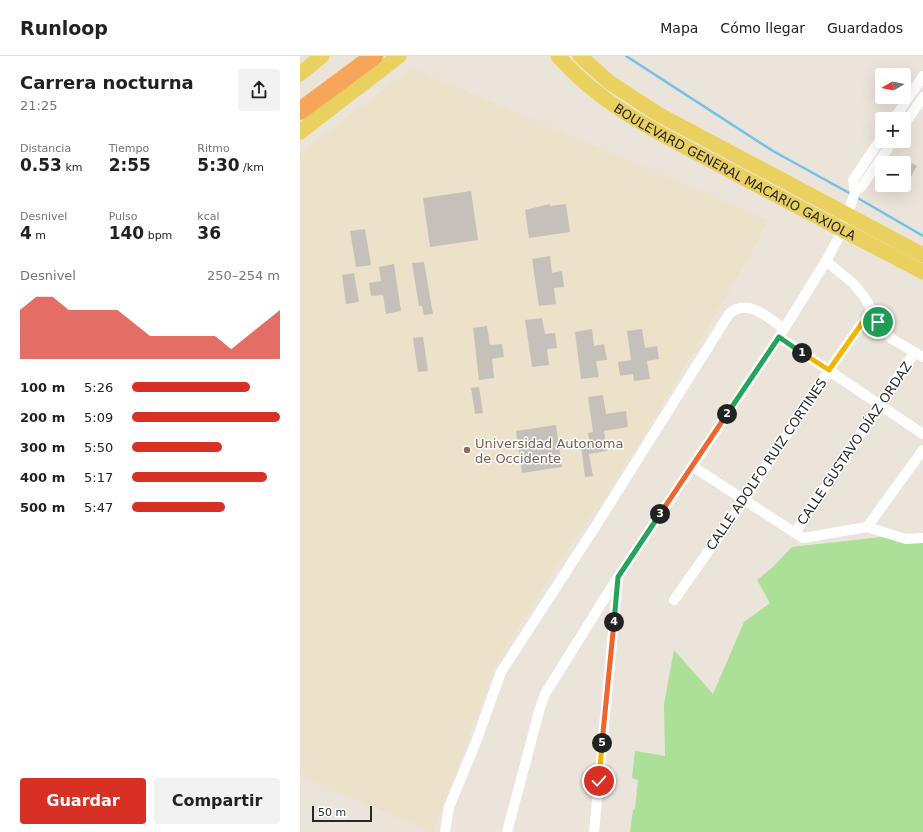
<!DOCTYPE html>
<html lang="es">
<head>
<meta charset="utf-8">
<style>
	body { margin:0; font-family:"DejaVu Sans",sans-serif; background:#f2f2f2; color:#202124; height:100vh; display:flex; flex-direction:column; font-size:15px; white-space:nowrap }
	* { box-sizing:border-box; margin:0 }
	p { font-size:13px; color:#757577 }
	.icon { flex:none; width:22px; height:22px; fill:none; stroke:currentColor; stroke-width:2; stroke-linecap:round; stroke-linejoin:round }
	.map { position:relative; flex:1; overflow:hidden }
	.panel { display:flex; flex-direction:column; background:#fff; width:300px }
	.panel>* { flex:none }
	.needle { width:26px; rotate:261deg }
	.buttons { position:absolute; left:575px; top:12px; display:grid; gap:8px }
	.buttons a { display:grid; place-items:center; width:36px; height:36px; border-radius:4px; background:#fff; box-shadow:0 4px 16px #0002; font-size:20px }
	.scale { position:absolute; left:12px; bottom:10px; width:60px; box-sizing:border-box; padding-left:4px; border:2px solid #282828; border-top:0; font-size:11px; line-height:14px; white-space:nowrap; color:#282828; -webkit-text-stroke:3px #fff; paint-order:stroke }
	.pin { position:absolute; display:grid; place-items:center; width:34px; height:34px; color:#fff; margin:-17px; border:2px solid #fff; border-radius:50%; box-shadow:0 1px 4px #0007 }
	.km { position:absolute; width:20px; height:20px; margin:-10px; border-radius:50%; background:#222; color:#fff; font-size:11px; line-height:20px; text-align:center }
	.round { display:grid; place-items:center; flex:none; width:42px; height:42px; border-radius:4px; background:#f2f2f2 }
	.summary { display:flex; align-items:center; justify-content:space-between; height:68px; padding:0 20px }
	h1 { font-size:18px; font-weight:700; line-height:30px }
	.figures { display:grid; grid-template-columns:repeat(3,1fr); gap:6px; height:68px; padding:4px 20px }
	.figures div { display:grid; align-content:center }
	.figures b { font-size:17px; font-weight:700 }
	.figures small { font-size:11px; font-weight:400 }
	.figures p { font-size:11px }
	.chart { height:112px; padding:8px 20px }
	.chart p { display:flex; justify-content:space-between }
	.chart svg { width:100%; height:72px; margin-top:4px; fill:#d93025; opacity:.7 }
	.button { display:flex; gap:8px; margin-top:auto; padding:8px 20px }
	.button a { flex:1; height:46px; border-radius:4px; background:#d93025; color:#fff; font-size:16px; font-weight:700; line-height:46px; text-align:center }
	.button a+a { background:#f2f2f2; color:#202124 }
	ul { padding:0 20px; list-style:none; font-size:13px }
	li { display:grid; grid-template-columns:64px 48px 1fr; align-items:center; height:30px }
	li i { height:10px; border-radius:5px; background:#d93025 }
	header { display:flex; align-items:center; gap:24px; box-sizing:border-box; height:56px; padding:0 20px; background:#fff; border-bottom:1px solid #e0e0e0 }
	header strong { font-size:19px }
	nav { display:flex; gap:22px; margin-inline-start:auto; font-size:14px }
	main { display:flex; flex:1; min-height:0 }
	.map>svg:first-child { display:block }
	.education { fill:#ebe2c9 }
	.green { fill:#acdf98 }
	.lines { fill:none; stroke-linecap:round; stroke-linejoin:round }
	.stream { stroke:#70c2e9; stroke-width:2.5 }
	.building { fill:#c5c1ba }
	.street { stroke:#fff; stroke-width:10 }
	.primary { stroke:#ead15f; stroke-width:15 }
	.highway { stroke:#f7a558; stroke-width:18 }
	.split-1-casing { stroke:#fff; stroke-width:8 }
	.split-2-casing { stroke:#fff; stroke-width:8 }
	.split-3-casing { stroke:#fff; stroke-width:8 }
	.split-4-casing { stroke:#fff; stroke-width:8 }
	.split-5-casing { stroke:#fff; stroke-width:8 }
	.split-6-casing { stroke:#fff; stroke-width:8 }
	.split-1 { stroke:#f5b400; stroke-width:5 }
	.split-2 { stroke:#22a559; stroke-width:5 }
	.split-3 { stroke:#f0652b; stroke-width:5 }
	.split-4 { stroke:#22a559; stroke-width:5 }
	.split-5 { stroke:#f0652b; stroke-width:5 }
	.split-6 { stroke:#f5b400; stroke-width:5 }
	.education-dot { fill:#8d6e63; stroke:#fff; stroke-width:1.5 }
	.labels { text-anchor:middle; stroke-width:3; stroke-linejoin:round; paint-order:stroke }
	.street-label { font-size:13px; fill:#282828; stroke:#fff }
	.education-label { font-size:13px; fill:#785e54; stroke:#fff; text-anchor:start }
</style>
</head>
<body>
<header>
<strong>Runloop</strong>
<nav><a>Mapa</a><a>Cómo llegar</a><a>Guardados</a></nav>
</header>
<main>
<section class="panel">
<div class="summary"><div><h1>Carrera nocturna</h1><p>21:25</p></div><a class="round"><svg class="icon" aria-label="share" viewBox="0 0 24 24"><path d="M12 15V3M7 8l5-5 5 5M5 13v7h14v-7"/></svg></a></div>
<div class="figures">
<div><p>Distancia</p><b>0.53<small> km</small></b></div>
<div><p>Tiempo</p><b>2:55</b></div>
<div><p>Ritmo</p><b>5:30<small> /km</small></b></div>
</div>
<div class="figures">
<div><p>Desnivel</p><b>4<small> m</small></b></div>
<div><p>Pulso</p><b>140<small> bpm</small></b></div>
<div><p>kcal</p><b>36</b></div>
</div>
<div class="chart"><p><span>Desnivel</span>250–254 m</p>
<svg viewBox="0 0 160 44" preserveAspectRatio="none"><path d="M0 44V14L10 6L20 6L30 14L40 14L50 14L60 14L70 22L80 30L90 30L100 30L110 30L120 30L130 38L140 30L150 22L160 14V44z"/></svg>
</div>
<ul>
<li><b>100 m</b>5:26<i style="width:80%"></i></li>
<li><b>200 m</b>5:09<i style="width:100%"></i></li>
<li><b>300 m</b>5:50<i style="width:61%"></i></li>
<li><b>400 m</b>5:17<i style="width:91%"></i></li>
<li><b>500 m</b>5:47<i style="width:63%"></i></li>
</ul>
<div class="button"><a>Guardar</a><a>Compartir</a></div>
</section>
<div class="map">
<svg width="623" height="776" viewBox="0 0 623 776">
	<rect width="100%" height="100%" fill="#eae4da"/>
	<polygon class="education" points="112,12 468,164 450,199 361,351 308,436 259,506 196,608 133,776 0,720 0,97"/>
	<polygon class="green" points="581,481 611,487 623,486 623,776 330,776 333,754 335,753 338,724 332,722 335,695 365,700 364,648 374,594 413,638 444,566 470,547 457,524 473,511 492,491"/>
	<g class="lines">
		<g class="stream">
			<polyline points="326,0 473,95 551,138"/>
			<polyline points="556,141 623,180"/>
		</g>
	</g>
	<g class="building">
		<polygon points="604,103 617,110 610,122 604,119"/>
		<polygon points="171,135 178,184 130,191 123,142"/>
		<polygon points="250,148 250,150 266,148 270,176 229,182 225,154"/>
		<polygon points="65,173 71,209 56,211 50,175"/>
		<polygon points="250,200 252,217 262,215 264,231 254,232 256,248 239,250 232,203"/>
		<polygon points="124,206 133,258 124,259 122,250 119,250 112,207"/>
		<polygon points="94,208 101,255 86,258 83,239 71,240 69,227 81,225 79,211"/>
		<polygon points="54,217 59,246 46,248 42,219"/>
		<polygon points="242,262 245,278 255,277 257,292 247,293 249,309 232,311 225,264"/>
		<polygon points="187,270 190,289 202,288 204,301 192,303 194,322 179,324 173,272"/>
		<polygon points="292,273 294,290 304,288 307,304 296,305 299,321 281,323 275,276"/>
		<polygon points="342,273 345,292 357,290 359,303 347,305 350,323 334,325 333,318 320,320 318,306 331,304 327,275"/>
		<polygon points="123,281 128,315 118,316 113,282"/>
		<polygon points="179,331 183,357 175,358 171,332"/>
		<polygon points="303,339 306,358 326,355 328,371 304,375 307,395 289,398 293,420 285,421 281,390 290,388 288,377 293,376 288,341"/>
		<polygon points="256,369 262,411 222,417 216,375"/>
	</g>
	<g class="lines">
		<g class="street">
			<polyline points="594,63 623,20"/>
			<polyline points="604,69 623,41"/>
			<polyline points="556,134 562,130 593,85"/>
			<polyline points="526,205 554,228 565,242 578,266 592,283 623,301"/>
			<polyline points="479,281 623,378"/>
			<polyline points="392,410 503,482 567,471 606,483 623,482"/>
			<polyline points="567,471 623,394"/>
			<polyline points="495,477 614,297"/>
			<polyline points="374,544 445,443 529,314 572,253"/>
			<path d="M 145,776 L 149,751 L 176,686 L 201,616 L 297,468 L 429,258 C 447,241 469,262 484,273"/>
			<polyline points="207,776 240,652 245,638 318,521 479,281 526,205 542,175 555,136 553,124 582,81"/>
			<polyline points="294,776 318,523"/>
		</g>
		<g class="primary">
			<path id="s1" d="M 258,0 C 301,49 355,75 412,105 C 482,143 553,179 623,216"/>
			<polyline points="280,0 309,26 358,58 623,199"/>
			<polyline points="0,18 22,0"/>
			<polyline points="0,76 99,0"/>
		</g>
		<polyline class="highway" points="0,55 74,0"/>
	</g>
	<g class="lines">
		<g class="split-1-casing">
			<polyline id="split-1" points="502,297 529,314 572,253 578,266"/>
		</g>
		<g class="split-2-casing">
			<polyline id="split-2" points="427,358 479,281 502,297"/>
		</g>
		<g class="split-3-casing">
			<polyline id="split-3" points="360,458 427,358"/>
		</g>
		<g class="split-4-casing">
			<polyline id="split-4" points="314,566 318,521 360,458"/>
		</g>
		<g class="split-5-casing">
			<polyline id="split-5" points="302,687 314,566"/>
		</g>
		<g class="split-6-casing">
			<polyline id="split-6" points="299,725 302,687"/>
		</g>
		<use href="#split-1" class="split-1"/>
		<use href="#split-2" class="split-2"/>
		<use href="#split-3" class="split-3"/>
		<use href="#split-4" class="split-4"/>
		<use href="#split-5" class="split-5"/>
		<use href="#split-6" class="split-6"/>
	</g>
	<circle class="education-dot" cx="167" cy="394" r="4"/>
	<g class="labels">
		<g class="street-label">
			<text dy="5" stroke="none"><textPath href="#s1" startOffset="213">BOULEVARD GENERAL MACARIO GAXIOLA</textPath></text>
			<text transform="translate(554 387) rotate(-56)" y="5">CALLE GUSTAVO DÍAZ ORDAZ</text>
			<text transform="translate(466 408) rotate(-56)" y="5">CALLE ADOLFO RUIZ CORTINES</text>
		</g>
		<g class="education-label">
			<text x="175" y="392">Universidad Autonoma<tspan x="175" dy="15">de Occidente</tspan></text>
		</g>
	</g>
</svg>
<div class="buttons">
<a><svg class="needle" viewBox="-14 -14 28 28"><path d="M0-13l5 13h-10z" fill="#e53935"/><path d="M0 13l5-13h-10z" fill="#757577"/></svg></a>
<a>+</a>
<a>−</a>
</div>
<div class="scale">50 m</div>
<div class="pin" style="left:578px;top:266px;background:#1e9e55"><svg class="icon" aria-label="arrive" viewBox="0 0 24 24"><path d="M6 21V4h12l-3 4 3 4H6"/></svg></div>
<div class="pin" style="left:299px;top:725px;background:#d93025"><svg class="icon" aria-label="check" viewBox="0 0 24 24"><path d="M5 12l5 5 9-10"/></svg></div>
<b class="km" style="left:502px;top:297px">1</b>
<b class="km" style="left:427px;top:358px">2</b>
<b class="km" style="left:360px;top:458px">3</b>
<b class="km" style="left:314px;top:566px">4</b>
<b class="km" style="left:302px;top:687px">5</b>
</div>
</main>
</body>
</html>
